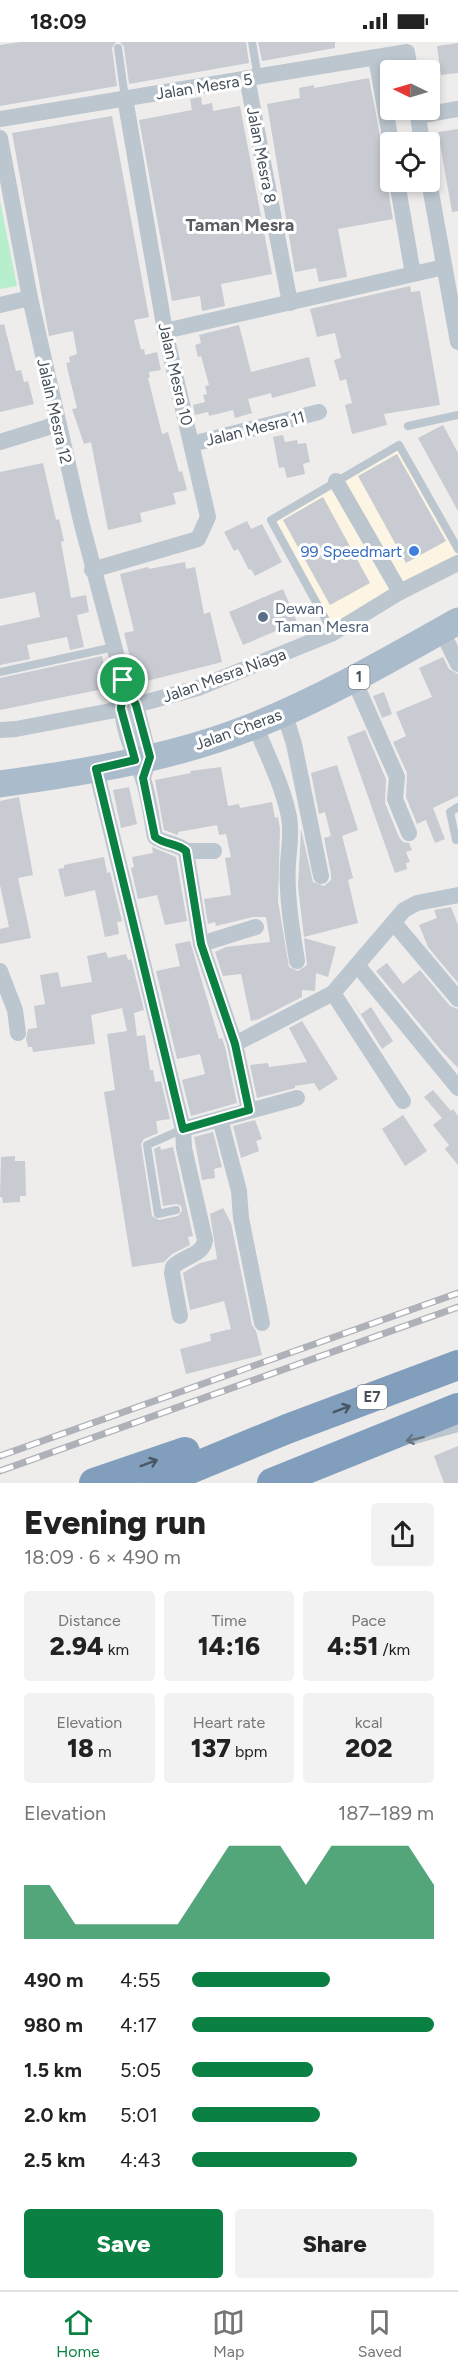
<!DOCTYPE html>
<html lang="en">
<head>
<meta charset="utf-8">
<style>
	body { margin:0; font-family:Figtree,sans-serif; background:#f2f2f2; color:#222; height:100vh; display:flex; flex-direction:column; font-size:22px; white-space:nowrap }
	* { box-sizing:border-box; margin:0 }
	p { font-size:20px; color:#767676 }
	.icon { flex:none; width:33px; height:33px; fill:none; stroke:currentColor; stroke-width:2; stroke-linecap:round; stroke-linejoin:round }
	.map { position:relative; height:1441px; overflow:hidden }
	.panel { display:flex; flex-direction:column; background:#fff; flex:1 }
	.panel>* { flex:none }
	.needle { width:39px; rotate:275deg }
	.controls { position:absolute; left:380px; top:18px; display:grid; gap:12px }
	.controls a { display:grid; place-items:center; width:60px; height:60px; border-radius:6px; background:#fff; box-shadow:0 3px 9px #0003; font-size:30px }
	.pin { position:absolute; display:grid; place-items:center; width:51px; height:51px; color:#fff; margin:-26px; border:3px solid #fff; border-radius:50%; box-shadow:0 2px 6px #0007 }
	.round { display:grid; place-items:center; flex:none; width:63px; height:63px; border-radius:6px; background:#f2f2f2 }
	.summary { display:flex; align-items:center; justify-content:space-between; height:102px; padding:0 24px }
	h1 { font-size:33px; font-weight:800; line-height:45px }
	.figures { display:grid; grid-template-columns:repeat(3,1fr); gap:9px; height:102px; padding:6px 24px }
	.figures div { display:grid; align-content:center; border-radius:6px; background:#f2f2f2; text-align:center }
	.figures b { font-size:26px; font-weight:800 }
	.figures small { font-size:16px; font-weight:400 }
	.figures p { font-size:16px }
	.chart { height:168px; padding:12px 24px }
	.chart p { display:flex; justify-content:space-between }
	.chart svg { width:100%; height:108px; margin-top:6px; fill:#0b8043; opacity:.7 }
	.primary-button { display:flex; gap:12px; margin-top:auto; padding:12px 24px }
	.primary-button a { flex:1; height:69px; border-radius:6px; background:#0b8043; color:#fff; font-size:24px; font-weight:800; line-height:69px; text-align:center }
	.primary-button a+a { background:#f2f2f2; color:#222 }
	ul { padding:0 24px; list-style:none; font-size:20px }
	li { display:grid; grid-template-columns:96px 72px 1fr; align-items:center; height:45px }
	li i { height:15px; border-radius:8px; background:#0b8043 }
	.status { display:flex; justify-content:space-between; align-items:center; height:42px; padding:0 30px; background:#fff; direction:ltr }
	.status svg { height:16px; fill:currentColor }
	.menu { display:flex; justify-content:space-around; align-items:center; height:84px; border-top:2px solid #e0e0e0; background:#fff; font-size:16px; color:#767676 }
	.menu a { display:grid; justify-items:center; gap:3px }
	.menu .current { color:#0b8043 }
	.map>svg:first-child { display:block }
	.commercial { fill:#fcf5e3 }
	.green { fill:#b7efcd }
	.building { fill:#c8cbd1 }
	.lines { fill:none; stroke-linecap:round; stroke-linejoin:round }
	.service { stroke:#bcc6cf; stroke-width:8 }
	.minor { stroke:#bcc6cf; stroke-width:16 }
	.primary { stroke:#abc; stroke-width:27 }
	.motorway { stroke:#819ebd; stroke-width:30 }
	.rail-casing { stroke:#aeb1b7; stroke-width:7 }
	.rail { stroke:#fff; stroke-width:4.5; stroke-dasharray:14; stroke-linecap:butt }
	.oneway { stroke:#4a5764 }
	.oneway2 { stroke:#68737d }
	.route-casing { stroke:#fff; stroke-width:12 }
	.route { stroke:#0b8043; stroke-width:8 }
	.shop-dot { fill:#3f7fe0; stroke:#fff; stroke-width:2 }
	.service-dot { fill:#5c6f8a; stroke:#fff; stroke-width:2 }
	.labels { text-anchor:middle; stroke-width:6; stroke-linejoin:round; paint-order:stroke }
	.shield { fill:#fff; stroke:#7c848c; stroke-width:1.5 }
	.shield-label { font-size:15px; font-weight:bold; fill:#444f5a }
	.street-label { font-size:16px; fill:#444f5a; stroke:#fff }
	.shop-label { font-size:16px; fill:#366cbe; stroke:#fff; text-anchor:end }
	.service-label { font-size:16px; fill:#4e5e75; stroke:#fff; text-anchor:start }
	.neighbourhood-label { font-size:18px; font-weight:bold; fill:#585c61; stroke:#fff }
</style>
</head>
<body>
<div class="status"><b>18:09</b><svg viewBox="0 0 49 12"><path d="M0 12V9h3v3zM5 12V6h3v6zM10 12V3h3v9zM15 12V0h3v12zM26 1h20v11H26zM47 4h2v5h-2z"/></svg></div>
<div class="map">
<svg width="458" height="1441" viewBox="0 0 458 1441">
	<rect width="100%" height="100%" fill="#efecec"/>
	<polygon class="commercial" points="398,407 458,515 333,585 276,480"/>
	<polygon class="green" points="0,159 17,244 0,247"/>
	<g class="building">
		<polygon points="20,0 116,0 112,6 117,44 0,64 0,3"/>
		<polygon points="120,0 246,0 249,21 129,42 124,5"/>
		<polygon points="258,0 335,0 335,6 262,19"/>
		<polygon points="458,1 458,31 441,33 437,4"/>
		<polygon points="369,36 388,135 387,142 393,177 338,187 347,235 319,240 316,226 295,230 267,62 300,56 299,46 314,43 314,46"/>
		<polygon points="201,55 202,63 212,61 213,69 240,64 272,232 221,242 225,264 202,269 200,254 172,259 139,78 192,68 190,57"/>
		<polygon points="112,74 149,275 134,278 141,308 144,307 145,313 157,310 161,328 149,330 150,335 148,336 162,392 168,390 179,430 182,429 187,448 173,451 176,462 140,471 142,480 108,488 91,400 84,402 72,367 77,366 66,321 70,320 69,315 77,312 73,289 49,294 12,91"/>
		<polygon points="458,87 458,169 452,170 438,90"/>
		<polygon points="410,244 411,250 420,249 440,363 384,372 387,383 352,392 345,363 352,361 346,337 340,339 334,318 341,316 335,291 317,295 310,267"/>
		<polygon points="4,282 16,329 21,328 24,340 28,339 34,362 0,370 0,283"/>
		<polygon points="239,283 251,330 309,315 316,344 272,356 271,351 248,357 252,371 235,376 233,368 209,374 208,370 195,373 193,363 205,360 203,353 207,352 205,344 209,343 201,314 198,315 195,303 201,301 199,293"/>
		<polygon points="443,383 458,411 458,469 418,396"/>
		<polygon points="283,393 285,400 297,398 298,402 306,401 310,420 303,422 305,432 287,436 284,425 279,426 273,395"/>
		<polygon points="397,412 446,499 406,521 358,434"/>
		<polygon points="43,421 56,478 59,477 64,499 61,500 71,556 86,553 89,570 77,573 84,605 70,608 67,595 27,603 30,617 0,623 0,584 40,575 35,550 0,557 0,430"/>
		<polygon points="323,455 370,541 330,563 283,478"/>
		<polygon points="247,479 251,487 262,482 282,520 255,534 251,527 249,528 238,507 234,509 224,490"/>
		<polygon points="185,520 186,527 195,525 204,572 210,570 222,620 147,639 134,632 124,591 134,589 120,532 148,525 149,527"/>
		<polygon points="283,547 297,580 243,603 229,570"/>
		<polygon points="102,614 107,641 103,647 0,668 0,636"/>
		<polygon points="443,615 449,627 458,632 458,754 433,766 445,797 435,801 426,778 417,782 406,755 407,731 393,700 406,694 396,670 432,655 419,626"/>
		<polygon points="384,650 392,672 382,676 373,654"/>
		<polygon points="365,688 386,737 385,761 399,795 403,800 409,801 412,808 406,810 410,820 406,821 407,827 395,831 347,695"/>
		<polygon points="337,723 358,788 342,794 353,836 348,838 358,881 304,895 298,845 301,787 313,840 324,844 331,838 331,832 324,796 331,794 325,770 319,772 311,731"/>
		<polygon points="221,725 228,764 239,762 240,766 272,760 275,776 278,775 280,787 278,859 289,925 298,929 307,923 304,896 336,905 328,935 316,931 315,949 302,948 302,955 259,977 251,979 241,932 223,934 215,910 226,905 270,900 266,875 253,875 216,884 215,880 208,882 204,857 231,853 225,816 231,815 226,792 219,793 217,783 178,790 178,793 164,788 155,738 191,731 190,729"/>
		<polygon points="129,745 137,782 121,786 113,748"/>
		<polygon points="19,755 33,833 18,836 31,896 0,902 0,887 9,885 0,843 0,759"/>
		<polygon points="152,805 176,815 187,879 165,883 157,853 138,857 131,826 134,825 132,815 153,811"/>
		<polygon points="104,815 107,831 110,830 122,879 117,880 119,892 105,895 95,848 65,855 58,827 64,826 64,823"/>
		<polygon points="451,865 458,883 458,941 428,905 419,883 437,876 434,868"/>
		<polygon points="190,899 219,997 222,996 225,1005 237,1061 191,1074 182,1038 205,1032 200,1012 177,1017 156,929 180,924 175,902"/>
		<polygon points="106,910 108,916 126,912 128,918 131,917 144,968 134,971 137,994 145,993 150,1028 153,1028 155,1040 161,1039 170,1077 156,1079 158,1091 144,1097 141,1102 152,1174 159,1178 178,1174 182,1169 181,1164 177,1162 163,1164 154,1107 160,1104 161,1108 173,1105 193,1194 188,1195 190,1203 172,1212 164,1220 132,1225 104,1050 115,1048 107,992 127,989 122,966 91,973 95,1002 33,1010 32,1005 28,1005 26,997 28,987 37,986 34,964 45,962 40,933 58,930 61,945 92,940 87,914"/>
		<polygon points="387,921 403,942 420,928 450,964 458,967 458,1026 441,1008 376,929"/>
		<polygon points="350,955 361,972 371,965 393,999 382,1007"/>
		<polygon points="302,979 338,1037 319,1049 314,1041 295,1044 295,1046 257,1056 250,1023 268,1021 269,1025 307,1020 289,986"/>
		<polygon points="433,1048 451,1069 453,1067 458,1074 458,1123 445,1107 449,1103 433,1083 442,1076 424,1055"/>
		<polygon points="403,1073 427,1109 405,1124 382,1087"/>
		<polygon points="255,1078 262,1097 256,1099 259,1109 241,1116 233,1084"/>
		<polygon points="213,1090 222,1125 214,1127 215,1136 202,1138 194,1095"/>
		<polygon points="15,1114 15,1119 25,1119 26,1154 20,1154 20,1160 3,1161 2,1155 0,1155 1,1115"/>
		<polygon points="223,1166 231,1181 252,1283 256,1289 262,1313 186,1332 180,1307 211,1299 210,1292 231,1287 224,1259 190,1268 183,1231 200,1221 217,1217 210,1172"/>
		<polygon points="458,1404 458,1441 444,1441 434,1414"/>
	</g>
	<g class="lines">
		<g class="service">
			<polyline points="252,0 258,35"/>
			<polyline points="118,6 125,56"/>
			<polyline points="408,384 458,373"/>
			<polyline points="333,591 271,478 399,403 458,507"/>
			<polyline points="0,630 114,605"/>
			<polyline points="456,798 450,770 458,765"/>
			<polyline points="176,1168 158,1172 147,1103 183,1087"/>
			<polyline points="415,1398 458,1386"/>
		</g>
		<g class="minor">
			<polyline points="376,16 391,100"/>
			<polyline points="247,36 290,261"/>
			<polyline points="417,68 422,100"/>
			<polyline points="418,74 458,67"/>
			<polyline points="0,77 407,10 410,28"/>
			<polyline points="0,96 30,256 81,479 123,638 136,663 149,715 143,736"/>
			<polyline points="429,139 458,300"/>
			<polyline points="397,140 413,232"/>
			<polyline points="0,263 30,256"/>
			<polyline points="165,289 444,225"/>
			<polyline points="0,400 58,382"/>
			<polyline points="192,402 319,370"/>
			<polyline points="336,439 400,550"/>
			<polyline points="92,528 198,497 208,475 165,289 125,56"/>
			<polyline points="441,588 458,622"/>
			<polyline points="354,638 397,735 395,757 409,791"/>
			<path d="M 122,656 C 120,682 133,710 142,734 C 149,753 151,775 155,795 C 165,802 177,801 186,809 L 201,902 L 235,1002 L 249,1068"/>
			<polyline points="284,670 294,702 321,834"/>
			<path d="M 255,683 C 267,713 283,744 289,775 C 292,791 289,806 288,821 C 286,853 292,888 297,919"/>
			<polyline points="0,688 16,687 121,667 198,646 333,591 400,550 458,521"/>
			<path d="M 96,727 L 183,1087 L 184,1106 L 205,1198 C 203,1214 183,1214 173,1225 L 172,1231 L 180,1274"/>
			<polyline points="186,809 214,809"/>
			<polyline points="394,881 458,957"/>
			<polyline points="201,902 256,885"/>
			<polyline points="358,924 458,1046"/>
			<polyline points="0,929 15,968 18,991"/>
			<polyline points="333,951 403,1059"/>
			<polyline points="235,1002 333,951 404,868 417,861 458,853"/>
			<polyline points="220,1077 239,1149 241,1176 262,1281"/>
			<polyline points="183,1087 297,1056"/>
		</g>
		<path class="primary" d="M 0,742 C 86,730 175,716 256,683 C 327,654 392,616 458,579"/>
		<g class="motorway">
			<polyline points="94,1441 185,1410"/>
			<polyline points="156,1441 287,1387 458,1323"/>
			<polyline points="272,1441 458,1366"/>
		</g>
		<g class="rail-casing">
			<g id="rail">
				<polyline points="0,1414 458,1251"/>
				<polyline points="0,1429 458,1265"/>
			</g>
		</g>
		<use href="#rail" class="rail"/>
	</g>
	<defs><path id="oneway-shaft" d="M-6 0H5M1.5-3L5.5 0L1.5 3" fill="none" stroke-width="1.6" stroke-linecap="round" stroke-linejoin="round" transform="scale(1.5)"/></defs>
	<g class="oneway">
		<use href="#oneway-shaft" transform="translate(342 1367) rotate(-21)"/>
		<use href="#oneway-shaft" transform="translate(149 1421) rotate(-20)"/>
	</g>
	<use class="oneway2" href="#oneway-shaft" transform="translate(415 1397) rotate(168)"/>
	<g class="lines">
		<g class="route-casing">
			<path id="route" d="M 123,638 L 136,663 L 150,715 L 143,736 L 155,795 C 165,803 177,801 186,809 L 201,902 L 235,1002 L 249,1068 L 183,1087 L 96,727 L 135,718 L 121,667 Z"/>
		</g>
		<use href="#route" class="route"/>
	</g>
	<circle class="shop-dot" cx="414" cy="509" r="6"/>
	<circle class="service-dot" cx="263" cy="575" r="6"/>
	<g class="labels">
		<g class="shield">
			<rect x="348.5" y="623" width="21" height="24" rx="4.5"/>
			<rect x="357" y="1343" width="30" height="24" rx="4.5"/>
		</g>
		<g class="shield-label">
			<text x="359" y="640">1</text>
			<text x="372" y="1360">E7</text>
		</g>
		<g class="street-label">
			<text transform="translate(204 44) rotate(-9)" y="6">Jalan Mesra 5</text>
			<text transform="translate(262 113) rotate(79)" y="6">Jalan Mesra 8</text>
			<text transform="translate(176 332) rotate(77)" y="6">Jalan Mesra 10</text>
			<text transform="translate(55 369) rotate(77)" y="6">Jalaln Mesra 12</text>
			<text transform="translate(255 386) rotate(-14)" y="6">Jalan Mesra 11</text>
			<text transform="translate(224 633) rotate(-20)" y="6">Jalan Mesra Niaga</text>
			<text transform="translate(238 687) rotate(-20)" y="6">Jalan Cheras</text>
		</g>
		<g class="shop-label">
			<text x="402" y="515">99 Speedmart</text>
		</g>
		<g class="service-label">
			<text x="275" y="572">Dewan<tspan x="275" dy="18">Taman Mesra</tspan></text>
		</g>
		<g class="neighbourhood-label">
			<text x="240" y="189">Taman Mesra</text>
		</g>
	</g>
</svg>
<div class="controls">
<a><svg class="needle" viewBox="-14 -14 28 28"><path d="M0-13l5 13h-10z" fill="#e53935"/><path d="M0 13l5-13h-10z" fill="#767676"/></svg></a>
<a><svg class="icon" aria-label="locate" viewBox="0 0 24 24"><circle cx="12" cy="12" r="6"/><path d="M12 2v4M12 18v4M2 12h4M18 12h4"/></svg></a>
</div>
<div class="pin" style="left:123px;top:638px;background:#1e9e55"><svg class="icon" aria-label="arrive" viewBox="0 0 24 24"><path d="M6 21V4h12l-3 4 3 4H6"/></svg></div>
</div>
<section class="panel">
<div class="summary"><div><h1>Evening run</h1><p>18:09 · 6 × 490 m</p></div><a class="round"><svg class="icon" aria-label="share" viewBox="0 0 24 24"><path d="M12 15V3M7 8l5-5 5 5M5 13v7h14v-7"/></svg></a></div>
<div class="figures">
<div><p>Distance</p><b>2.94<small> km</small></b></div>
<div><p>Time</p><b>14:16</b></div>
<div><p>Pace</p><b>4:51<small> /km</small></b></div>
</div>
<div class="figures">
<div><p>Elevation</p><b>18<small> m</small></b></div>
<div><p>Heart rate</p><b>137<small> bpm</small></b></div>
<div><p>kcal</p><b>202</b></div>
</div>
<div class="chart"><p><span>Elevation</span>187–189 m</p>
<svg viewBox="0 0 160 44" preserveAspectRatio="none"><path d="M0 44V22L10 22L20 38L30 38L40 38L50 38L60 38L70 22L80 6L90 6L100 6L110 22L120 6L130 6L140 6L150 6L160 22V44z"/></svg>
</div>
<ul>
<li><b>490 m</b>4:55<i style="width:57%"></i></li>
<li><b>980 m</b>4:17<i style="width:100%"></i></li>
<li><b>1.5 km</b>5:05<i style="width:50%"></i></li>
<li><b>2.0 km</b>5:01<i style="width:53%"></i></li>
<li><b>2.5 km</b>4:43<i style="width:68%"></i></li>
</ul>
<div class="primary-button"><a>Save</a><a>Share</a></div>
</section>
<nav class="menu">
<a class="current"><svg class="icon" aria-label="home" viewBox="0 0 24 24"><path d="M3 11l9-7 9 7M6 9v11h12V9"/></svg>Home</a>
<a><svg class="icon" aria-label="map" viewBox="0 0 24 24"><path d="M3 6l6-2 6 2 6-2v14l-6 2-6-2-6 2zM9 4v14M15 6v14"/></svg>Map</a>
<a><svg class="icon" aria-label="saved" viewBox="0 0 24 24"><path d="M7 4h10v16l-5-4-5 4z"/></svg>Saved</a>
</nav>
</body>
</html>
